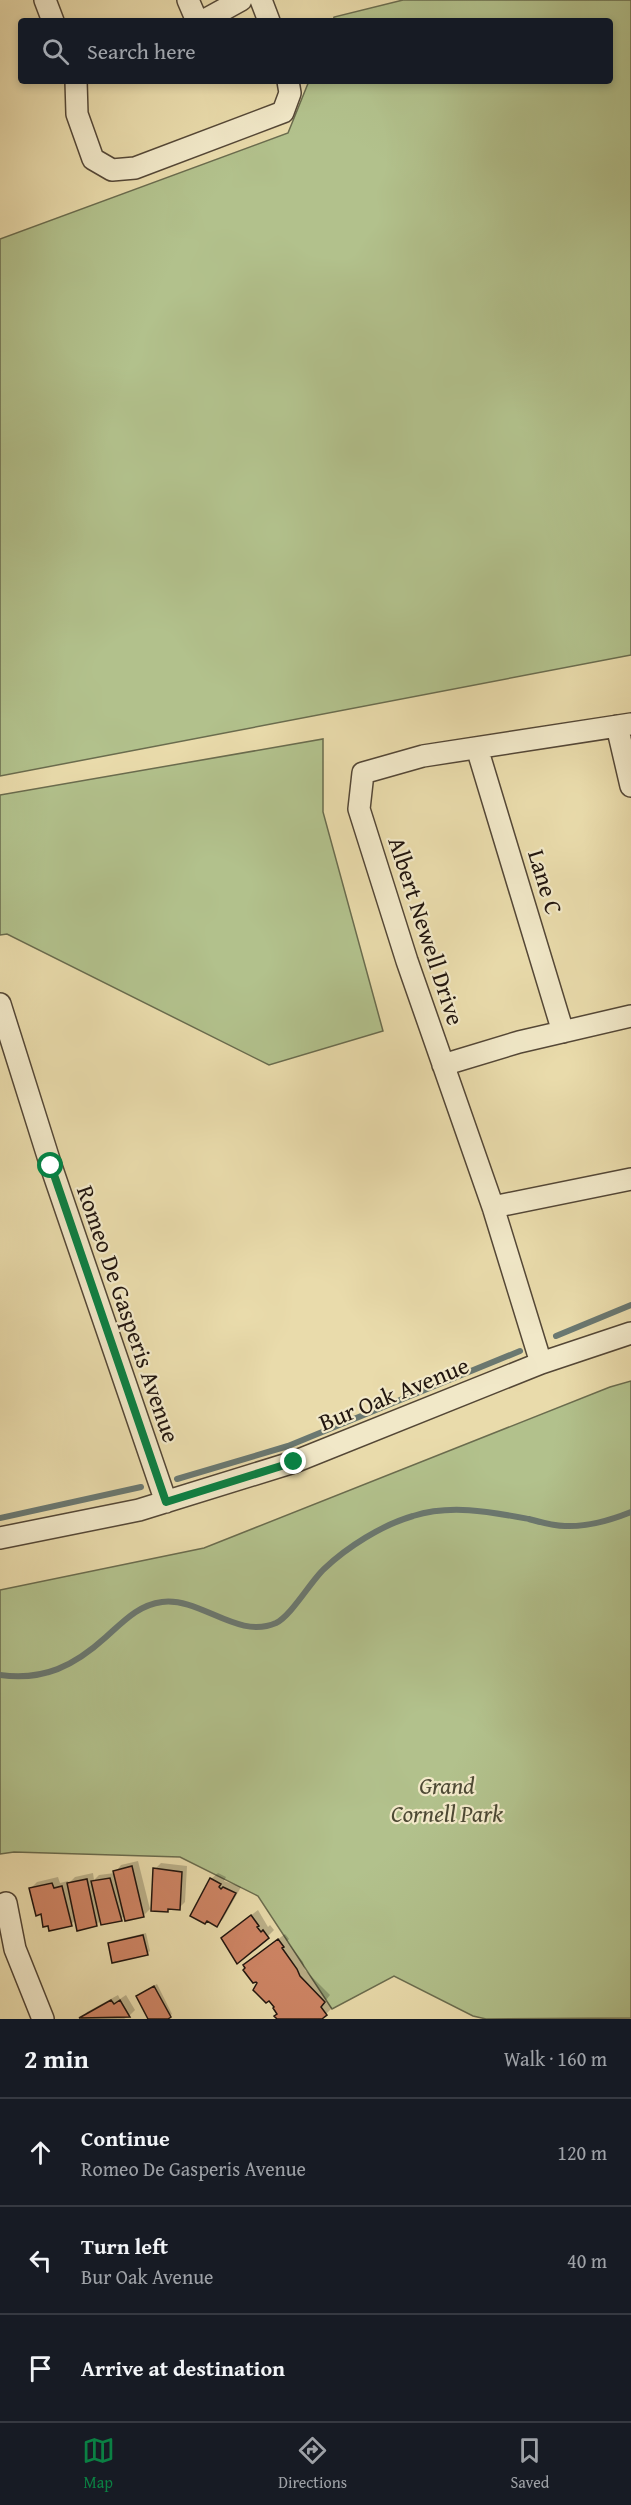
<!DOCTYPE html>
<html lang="en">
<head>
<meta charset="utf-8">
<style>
	body { margin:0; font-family:"Gentium Book Plus",serif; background:#242831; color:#f1f3f6 }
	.stop { position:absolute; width:18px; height:18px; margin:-14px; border:4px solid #0b8043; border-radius:50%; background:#fff }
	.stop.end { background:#0b8043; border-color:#fff; box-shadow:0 2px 6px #0008 }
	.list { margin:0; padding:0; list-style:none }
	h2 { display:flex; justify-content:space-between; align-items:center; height:78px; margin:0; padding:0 24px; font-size:26px }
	h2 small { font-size:20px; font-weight:400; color:#9ea1a6 }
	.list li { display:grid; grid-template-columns:39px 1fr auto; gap:18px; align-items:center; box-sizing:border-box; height:108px; padding:0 24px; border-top:2px solid #363941 }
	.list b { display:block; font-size:22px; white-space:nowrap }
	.list p { margin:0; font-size:20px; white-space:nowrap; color:#9ea1a6 }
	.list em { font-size:20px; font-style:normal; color:#9ea1a6 }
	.icon { flex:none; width:33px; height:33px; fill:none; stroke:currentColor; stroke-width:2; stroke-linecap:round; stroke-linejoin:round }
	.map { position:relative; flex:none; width:631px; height:2019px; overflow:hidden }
	.search { position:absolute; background:#171b24; box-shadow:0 3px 9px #0003; left:18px; right:18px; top:18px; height:66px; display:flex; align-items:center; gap:15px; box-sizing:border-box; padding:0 21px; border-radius:6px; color:#9ea1a6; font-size:22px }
	.sheet { height:402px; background:#171b24 }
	nav { display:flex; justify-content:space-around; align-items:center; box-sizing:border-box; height:84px; border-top:2px solid #363941; background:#171b24; font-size:16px; color:#9ea1a6 }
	nav a { display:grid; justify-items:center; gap:3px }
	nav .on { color:#0b8043 }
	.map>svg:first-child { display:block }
	.green { fill:#b2c18c; stroke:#6a6c4e; stroke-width:1.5 }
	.shadow { fill:#0003 }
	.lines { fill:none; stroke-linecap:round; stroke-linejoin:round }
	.stream { stroke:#6a7871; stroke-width:6 }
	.building { fill:#ce8565; stroke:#22160f; stroke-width:1.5 }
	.minor-casing { stroke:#544736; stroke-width:24 }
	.minor { stroke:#f1e8c8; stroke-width:21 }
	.route { stroke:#0b8043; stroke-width:8 }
	.labels { text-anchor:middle; stroke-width:4.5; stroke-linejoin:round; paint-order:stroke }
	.street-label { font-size:24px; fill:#22160f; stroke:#f1e8c8 }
	.park-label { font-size:24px; font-style:italic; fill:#4d4934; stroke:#f1e8c8 }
</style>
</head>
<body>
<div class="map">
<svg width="631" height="2019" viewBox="0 0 631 2019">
	<rect width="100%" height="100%" fill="#e9dbab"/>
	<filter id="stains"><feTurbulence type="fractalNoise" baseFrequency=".00333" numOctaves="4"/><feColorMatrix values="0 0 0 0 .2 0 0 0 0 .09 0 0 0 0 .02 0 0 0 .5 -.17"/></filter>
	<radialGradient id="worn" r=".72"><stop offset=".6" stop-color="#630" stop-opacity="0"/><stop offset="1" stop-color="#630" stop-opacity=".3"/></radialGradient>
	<path class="green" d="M 403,0 L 631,0 L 631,655 L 0,776 L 0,239 L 288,133 L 309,81 L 610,81 L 610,21 L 333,21 L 334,17 Z
		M 323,739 L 323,812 L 383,1031 L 269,1065 L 7,934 L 0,935 L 0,795 Z
		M 631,1381 L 631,2018 L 486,2019 L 473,2016 L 394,1976 L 332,2009 L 258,1896 L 180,1857 L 14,1852 L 0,1854 L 0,1590 L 204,1548 L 610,1387 Z"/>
	<path class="shadow" d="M 138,1861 L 150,1909 L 143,1916 L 125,1915 L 121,1919 L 101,1920 L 96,1925 L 76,1919 L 71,1925 L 49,1925 L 31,1888 L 37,1882 L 58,1877 L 60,1883 L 68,1881 L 69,1883 L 75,1877 L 93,1873 L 94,1880 L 99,1875 L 115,1873 L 121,1865 Z
		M 161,1863 L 187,1866 L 185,1902 L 179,1908 L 170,1908 L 167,1911 L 155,1869 Z
		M 218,1873 L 226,1877 L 224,1881 L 241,1887 L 223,1919 L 217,1925 L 207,1920 L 211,1879 Z
		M 258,1910 L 268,1927 L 270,1925 L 274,1930 L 268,1936 L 229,1932 Z
		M 146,1933 L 150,1951 L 147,1954 L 110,1943 L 112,1941 Z
		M 285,1934 L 289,1939 L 287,1941 L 303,1962 L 305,1970 L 330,1995 L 326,2000 L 332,2008 L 321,2019 L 279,2019 L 276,2007 L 259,1983 L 251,1959 Z
		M 157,1984 L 172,2014 L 165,2019 L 150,2019 L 141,1993 Z
		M 118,1995 L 120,1999 L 126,1995 L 135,2010 L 129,2016 L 124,2019 L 81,2019 L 87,2012 Z"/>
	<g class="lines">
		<path class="stream" d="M 556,1336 L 631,1305
			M 177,1479 L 288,1446 L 520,1351
			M 0,1518 L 141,1487
			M 0,1675 C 44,1681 74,1666 106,1637 C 123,1622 138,1605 162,1602 C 201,1597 237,1640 276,1623 C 291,1616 311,1581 324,1569 C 347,1547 382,1525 413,1516 C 451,1504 491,1512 529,1519 C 540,1522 553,1526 565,1526 C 586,1527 611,1520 631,1512"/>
	</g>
	<path class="building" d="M 132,1866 L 144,1917 L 125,1921 L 113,1871 Z
		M 153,1868 L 182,1872 L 180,1910 L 168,1909 L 168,1912 L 151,1911 Z
		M 110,1878 L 122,1921 L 101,1925 L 91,1881 Z
		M 210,1878 L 221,1884 L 219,1887 L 221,1889 L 223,1887 L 236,1893 L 217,1927 L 207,1921 L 205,1924 L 190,1916 Z
		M 87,1879 L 97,1926 L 77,1931 L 67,1883 Z
		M 52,1883 L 54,1888 L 62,1886 L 72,1926 L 49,1931 L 48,1926 L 43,1927 L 41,1914 L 36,1916 L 29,1888 Z
		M 251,1915 L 259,1926 L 257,1927 L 261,1932 L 263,1930 L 269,1938 L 237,1964 L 221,1938 Z
		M 143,1935 L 148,1955 L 112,1963 L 108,1943 Z
		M 278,1939 L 284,1947 L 282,1948 L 297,1969 L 300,1976 L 325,2002 L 321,2007 L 327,2015 L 322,2019 L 277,2019 L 274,2016 L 277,2014 L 273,2008 L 274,2007 L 269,2001 L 266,2003 L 253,1990 L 257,1983 L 256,1982 L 253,1983 L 243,1970 L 245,1968 L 243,1965 Z
		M 154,1986 L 171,2017 L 168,2019 L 148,2019 L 136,1996 Z
		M 111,2000 L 114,2004 L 120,2000 L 130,2017 L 79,2018 Z"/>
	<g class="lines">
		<defs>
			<path id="minor" d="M 45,0 L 53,21
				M 188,0 L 197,21
				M 261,0 L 269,21
				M 203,21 L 241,0
				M 76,81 L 77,114 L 93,159 L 112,170 L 135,168 L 283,112 L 290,93 L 288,81
				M 617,726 L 631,786
				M 477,748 L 563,1032
				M 0,1004 L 51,1166 L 166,1502
				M 443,1065 L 519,1042 L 631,1016
				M 493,1207 L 631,1179
				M 541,1363 L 493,1207 L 407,961 L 359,809 L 363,773 L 423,756 L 631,724
				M 0,1538 L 139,1510 L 294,1462 L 541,1363 L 631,1333
				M 6,1903 L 15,1949 L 43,2019"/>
		</defs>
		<use href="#minor" class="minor-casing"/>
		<use href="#minor" class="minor"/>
	</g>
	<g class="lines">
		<path class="route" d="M 51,1166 L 166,1502 L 294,1462"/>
	</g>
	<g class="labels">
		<g class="street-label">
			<text transform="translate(545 882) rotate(73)" y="8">Lane C</text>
			<text transform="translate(426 931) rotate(72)" y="8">Albert Newell Drive</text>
			<text transform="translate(128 1314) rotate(71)" y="8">Romeo De Gasperis Avenue</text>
			<text transform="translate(394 1394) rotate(-22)" y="8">Bur Oak Avenue</text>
		</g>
		<g class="park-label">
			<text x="447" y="1794">Grand<tspan x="447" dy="28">Cornell Park</tspan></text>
		</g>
	</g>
	<rect width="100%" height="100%" filter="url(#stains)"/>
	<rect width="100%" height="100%" fill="url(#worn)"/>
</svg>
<div class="stop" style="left:51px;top:1166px"></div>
<div class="stop end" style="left:294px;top:1462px"></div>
<div class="search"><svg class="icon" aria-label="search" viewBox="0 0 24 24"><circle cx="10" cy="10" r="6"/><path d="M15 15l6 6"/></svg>Search here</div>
</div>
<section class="sheet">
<h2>2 min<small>Walk · 160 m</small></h2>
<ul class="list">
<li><svg class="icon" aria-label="ahead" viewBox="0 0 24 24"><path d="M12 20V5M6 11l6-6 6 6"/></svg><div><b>Continue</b><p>Romeo De Gasperis Avenue</p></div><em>120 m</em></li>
<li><svg class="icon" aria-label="left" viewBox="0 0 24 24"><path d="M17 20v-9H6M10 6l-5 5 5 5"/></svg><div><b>Turn left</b><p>Bur Oak Avenue</p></div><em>40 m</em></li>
<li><svg class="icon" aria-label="arrive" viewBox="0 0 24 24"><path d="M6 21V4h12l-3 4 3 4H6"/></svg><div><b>Arrive at destination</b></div></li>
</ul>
</section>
<nav>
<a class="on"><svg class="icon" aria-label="map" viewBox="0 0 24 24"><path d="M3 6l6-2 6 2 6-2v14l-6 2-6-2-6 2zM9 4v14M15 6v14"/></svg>Map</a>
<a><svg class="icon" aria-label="directions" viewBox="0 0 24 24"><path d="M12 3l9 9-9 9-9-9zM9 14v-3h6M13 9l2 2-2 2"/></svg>Directions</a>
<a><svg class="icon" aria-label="saved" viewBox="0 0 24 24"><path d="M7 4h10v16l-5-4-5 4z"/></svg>Saved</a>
</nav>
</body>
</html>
